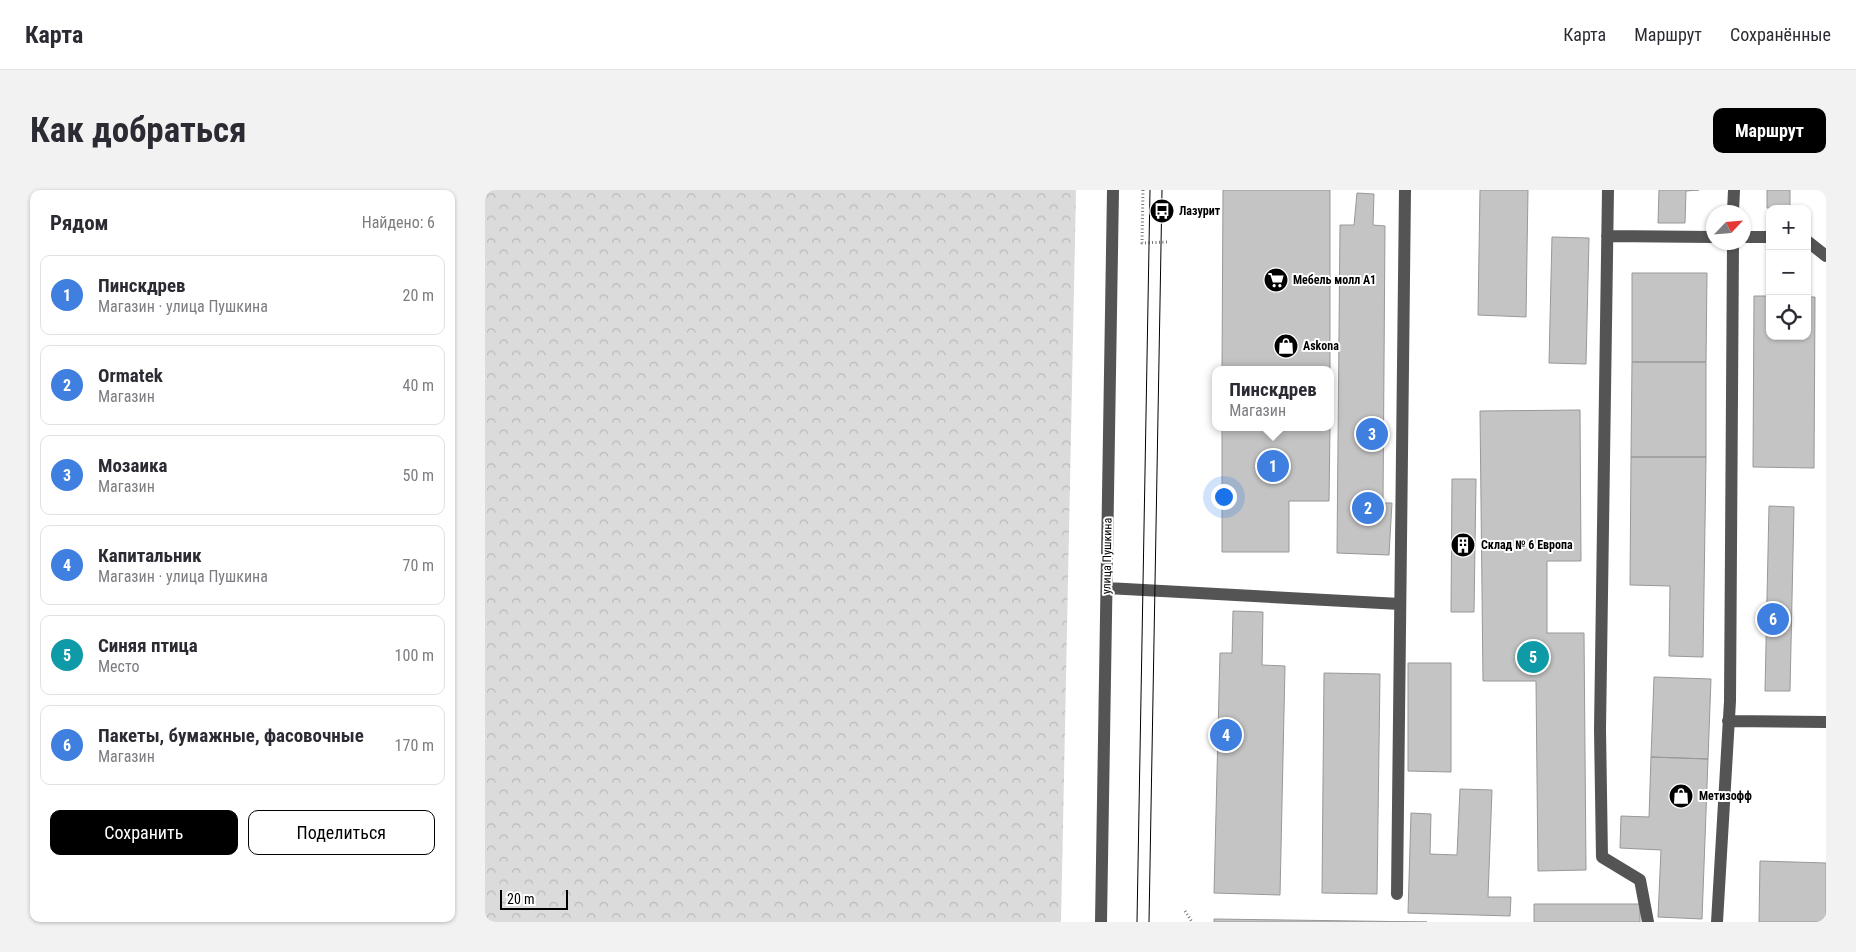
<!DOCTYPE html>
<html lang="ru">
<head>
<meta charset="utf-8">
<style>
	body { margin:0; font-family:"Roboto Condensed",sans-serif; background:#f2f2f3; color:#2b2b33 }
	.controls { position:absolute; right:15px; top:15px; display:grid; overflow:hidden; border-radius:10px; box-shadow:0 1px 4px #0004 }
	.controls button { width:45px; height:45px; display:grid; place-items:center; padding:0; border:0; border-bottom:1px solid #e1e1e2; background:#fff; color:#2b2b33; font:25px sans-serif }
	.compass { position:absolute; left:1221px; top:15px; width:45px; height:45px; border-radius:50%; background:#fff; box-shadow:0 1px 4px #0004; rotate:64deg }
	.scale { position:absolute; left:15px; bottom:12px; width:68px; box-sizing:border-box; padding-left:5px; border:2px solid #000; border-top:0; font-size:14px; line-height:18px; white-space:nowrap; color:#000; -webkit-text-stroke:4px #fff; paint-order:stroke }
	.you { position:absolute; left:738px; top:306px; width:18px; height:18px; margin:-12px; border:4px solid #fff; border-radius:50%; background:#1a73e8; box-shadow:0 0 0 8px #1a73e833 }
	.badge { display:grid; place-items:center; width:32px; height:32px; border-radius:50%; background:#000; color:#fff; font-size:16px; font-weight:700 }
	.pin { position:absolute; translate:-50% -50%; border:2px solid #fff; box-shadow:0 1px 5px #0006 }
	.popup { position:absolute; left:727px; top:176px; width:122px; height:65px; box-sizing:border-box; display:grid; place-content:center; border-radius:10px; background:#fff; filter:drop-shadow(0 1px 4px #0005); font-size:16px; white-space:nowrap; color:#7c7c81 }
	.popup b { font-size:19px; color:#2b2b33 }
	.popup::after { content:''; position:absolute; left:50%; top:100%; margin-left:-10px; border:10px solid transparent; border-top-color:#fff }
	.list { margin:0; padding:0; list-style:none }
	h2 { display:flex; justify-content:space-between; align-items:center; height:65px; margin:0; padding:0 20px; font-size:21px }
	h2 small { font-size:16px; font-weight:400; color:#7c7c81 }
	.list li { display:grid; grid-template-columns:32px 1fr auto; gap:15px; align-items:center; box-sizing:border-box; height:80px; margin:0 10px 10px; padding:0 10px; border:1px solid #e1e1e2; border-radius:10px }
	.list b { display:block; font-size:19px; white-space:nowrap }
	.list p { margin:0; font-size:16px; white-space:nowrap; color:#7c7c81 }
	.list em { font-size:16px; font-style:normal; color:#7c7c81 }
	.actions { display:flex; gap:10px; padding:15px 20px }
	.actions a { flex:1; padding:11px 0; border:1px solid #000; border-radius:10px; text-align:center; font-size:18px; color:#000 }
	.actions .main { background:#000; color:#fff }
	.icon { flex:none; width:28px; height:28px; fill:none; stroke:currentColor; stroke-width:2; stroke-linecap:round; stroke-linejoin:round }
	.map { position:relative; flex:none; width:1341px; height:732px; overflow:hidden; border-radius:10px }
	header { display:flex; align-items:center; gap:30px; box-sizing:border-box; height:70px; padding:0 25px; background:#fff; border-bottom:1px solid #e1e1e2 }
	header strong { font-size:24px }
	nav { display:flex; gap:28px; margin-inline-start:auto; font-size:18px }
	.intro { display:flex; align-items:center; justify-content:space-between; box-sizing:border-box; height:120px; padding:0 30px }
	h1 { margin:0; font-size:35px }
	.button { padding:12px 22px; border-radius:10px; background:#000; color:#fff; font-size:18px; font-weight:700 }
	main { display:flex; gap:30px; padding:0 30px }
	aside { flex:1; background:#fff; border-radius:10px; box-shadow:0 1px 4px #0004 }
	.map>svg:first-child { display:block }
	.forest { fill:url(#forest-crowns) }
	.building { fill:#c4c4c4; stroke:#989898 }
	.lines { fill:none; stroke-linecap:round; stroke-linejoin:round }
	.path { stroke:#767676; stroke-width:3; stroke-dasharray:1 2.5; stroke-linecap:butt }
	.minor { stroke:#545454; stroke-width:12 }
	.tram { stroke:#000; stroke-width:1 }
	.labels { text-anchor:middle; stroke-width:4; stroke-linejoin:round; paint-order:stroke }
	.poi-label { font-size:12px; font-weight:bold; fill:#000; stroke:#fff; text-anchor:start }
	.street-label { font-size:12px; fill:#000; stroke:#fff }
</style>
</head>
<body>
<header>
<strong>Карта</strong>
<nav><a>Карта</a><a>Маршрут</a><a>Сохранённые</a></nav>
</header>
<div class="intro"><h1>Как добраться</h1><a class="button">Маршрут</a></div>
<main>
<aside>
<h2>Рядом<small>Найдено: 6</small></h2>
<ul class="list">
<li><span class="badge" style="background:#3f7fe0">1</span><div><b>Пинскдрев</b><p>Магазин · улица Пушкина</p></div><em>20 m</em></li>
<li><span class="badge" style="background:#3f7fe0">2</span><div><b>Ormatek</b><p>Магазин</p></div><em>40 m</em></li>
<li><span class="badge" style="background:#3f7fe0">3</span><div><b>Мозаика</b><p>Магазин</p></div><em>50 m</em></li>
<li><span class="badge" style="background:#3f7fe0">4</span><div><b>Капитальник</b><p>Магазин · улица Пушкина</p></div><em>70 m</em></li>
<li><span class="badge" style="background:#0f9aa8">5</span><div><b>Синяя птица</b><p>Место</p></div><em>100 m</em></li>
<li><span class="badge" style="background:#3f7fe0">6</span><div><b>Пакеты, бумажные, фасовочные</b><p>Магазин</p></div><em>170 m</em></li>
</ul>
<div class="actions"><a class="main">Сохранить</a><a>Поделиться</a></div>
</aside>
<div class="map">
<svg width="1341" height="732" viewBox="0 0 1341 732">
	<defs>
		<pattern id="forest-crowns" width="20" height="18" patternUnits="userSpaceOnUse" patternTransform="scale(1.25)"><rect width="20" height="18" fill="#dbdbdb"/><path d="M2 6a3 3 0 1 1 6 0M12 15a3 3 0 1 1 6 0" fill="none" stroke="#bababa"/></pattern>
	</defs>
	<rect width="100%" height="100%" fill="#fff"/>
	<path class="forest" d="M 0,0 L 591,0 L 576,732 L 0,732 Z"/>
	<path class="building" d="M 738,0 L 845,0 L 845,180 L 737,180 Z
		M 995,0 L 1043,0 L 1041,127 L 993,125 Z
		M 1174,0 L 1214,0 L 1201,1 L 1200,33 L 1173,33 Z
		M 1282,0 L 1305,0 L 1305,18 L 1282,18 Z
		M 872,3 L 889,4 L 888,35 L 900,36 L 898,313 L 907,313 L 904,365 L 852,363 L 855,35 L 869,35 Z
		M 1067,47 L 1104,48 L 1101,174 L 1064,173 Z
		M 1147,83 L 1222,83 L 1221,172 L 1147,172 Z
		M 1269,106 L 1285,106 L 1285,146 L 1322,146 L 1322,107 L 1330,107 L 1329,278 L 1268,277 Z
		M 1147,172 L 1221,172 L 1221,267 L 1146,267 Z
		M 1095,220 L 1096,371 L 1062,371 L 1062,443 L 1099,443 L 1101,680 L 1053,681 L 1051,491 L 998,491 L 995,221 Z
		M 737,237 L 845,237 L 844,311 L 804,311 L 804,362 L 737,362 Z
		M 1146,267 L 1221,267 L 1218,467 L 1184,466 L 1185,396 L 1145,395 Z
		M 967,289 L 991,289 L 989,422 L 966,422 Z
		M 1284,316 L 1309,317 L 1305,501 L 1280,501 Z
		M 748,421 L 778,422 L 777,475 L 800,476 L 795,705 L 729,703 L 735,463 L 747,463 Z
		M 923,473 L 966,473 L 966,582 L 923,581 Z
		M 839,483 L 895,484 L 892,704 L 837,703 Z
		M 1169,487 L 1226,489 L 1223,569 L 1166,567 Z
		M 1166,567 L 1223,569 L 1217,729 L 1173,727 L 1176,660 L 1135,658 L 1136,626 L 1164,627 Z
		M 975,599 L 1007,600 L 1003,707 L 1026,707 L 1025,726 L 923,723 L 926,623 L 946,624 L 945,664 L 972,665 Z
		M 1275,671 L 1341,673 L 1341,732 L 1274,732 Z
		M 1049,714 L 1155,714 L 1155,732 L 1049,732 Z
		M 729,729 L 942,732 L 729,732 Z"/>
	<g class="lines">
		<path class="path" d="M 658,0 L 657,53 L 682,52
			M 700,721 L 707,732"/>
		<path class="minor" d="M 1123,0 L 1115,539 L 1117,667 L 1155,690 L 1163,732
			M 1248,22 L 1249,0
			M 1122,46 L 1228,47
			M 1258,47 L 1285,47
			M 1322,51 L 1341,66
			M 622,398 L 915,414
			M 1243,531 L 1341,532
			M 912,704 L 920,0
			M 616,732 L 628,0
			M 1232,732 L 1245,511 L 1248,52"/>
		<path class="tram" d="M 652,732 L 665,0
			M 664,732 L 677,0"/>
	</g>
	<defs>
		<symbol id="bus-disc" viewBox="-11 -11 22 22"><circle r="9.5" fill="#000" stroke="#fff"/><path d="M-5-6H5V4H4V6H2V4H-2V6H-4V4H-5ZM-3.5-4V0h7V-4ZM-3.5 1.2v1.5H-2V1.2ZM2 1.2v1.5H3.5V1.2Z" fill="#fff"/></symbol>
		<symbol id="supermarket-disc" viewBox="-11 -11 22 22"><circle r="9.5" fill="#000" stroke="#fff"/><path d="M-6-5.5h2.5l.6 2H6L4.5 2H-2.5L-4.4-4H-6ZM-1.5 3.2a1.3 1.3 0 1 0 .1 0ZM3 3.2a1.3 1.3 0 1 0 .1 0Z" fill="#fff"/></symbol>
		<symbol id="shop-disc" viewBox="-11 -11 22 22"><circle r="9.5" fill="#000" stroke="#fff"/><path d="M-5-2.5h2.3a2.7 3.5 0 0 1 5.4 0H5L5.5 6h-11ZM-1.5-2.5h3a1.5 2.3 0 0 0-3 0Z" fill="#fff"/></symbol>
		<symbol id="building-disc" viewBox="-11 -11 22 22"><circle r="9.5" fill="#000" stroke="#fff"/><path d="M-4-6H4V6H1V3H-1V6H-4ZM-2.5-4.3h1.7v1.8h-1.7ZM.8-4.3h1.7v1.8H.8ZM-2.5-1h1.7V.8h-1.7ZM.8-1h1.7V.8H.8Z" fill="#fff"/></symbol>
	</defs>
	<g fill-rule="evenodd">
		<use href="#bus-disc" x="663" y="7" width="28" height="28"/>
		<use href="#supermarket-disc" x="777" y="76" width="28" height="28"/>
		<use href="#shop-disc" x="787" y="142" width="28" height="28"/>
		<use href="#building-disc" x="964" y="341" width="28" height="28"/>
		<use href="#shop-disc" x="1182" y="592" width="28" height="28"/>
	</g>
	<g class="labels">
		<g class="poi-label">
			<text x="694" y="25">Лазурит</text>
			<text x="808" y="94">Мебель молл А1</text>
			<text x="818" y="160">Askona</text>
			<text x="996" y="359">Склад № 6 Европа</text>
			<text x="1214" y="610">Метизофф</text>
		</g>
		<g class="street-label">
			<text transform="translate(622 366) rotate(-89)" y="4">улица Пушкина</text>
		</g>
	</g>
</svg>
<div class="controls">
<button>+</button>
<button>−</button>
<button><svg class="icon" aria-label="locate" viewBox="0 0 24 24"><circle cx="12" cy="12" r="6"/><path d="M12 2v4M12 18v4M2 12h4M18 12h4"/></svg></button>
</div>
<svg class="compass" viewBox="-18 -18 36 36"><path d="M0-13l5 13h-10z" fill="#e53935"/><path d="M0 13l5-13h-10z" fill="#7c7c81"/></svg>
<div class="scale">20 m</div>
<div class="you"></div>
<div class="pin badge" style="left:788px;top:276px;background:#3f7fe0">1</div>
<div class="popup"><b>Пинскдрев</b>Магазин</div>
<div class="pin badge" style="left:883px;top:318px;background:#3f7fe0">2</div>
<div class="pin badge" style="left:887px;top:244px;background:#3f7fe0">3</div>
<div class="pin badge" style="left:741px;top:545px;background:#3f7fe0">4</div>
<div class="pin badge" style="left:1048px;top:467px;background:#0f9aa8">5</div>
<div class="pin badge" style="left:1288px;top:429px;background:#3f7fe0">6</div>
</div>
</main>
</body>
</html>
